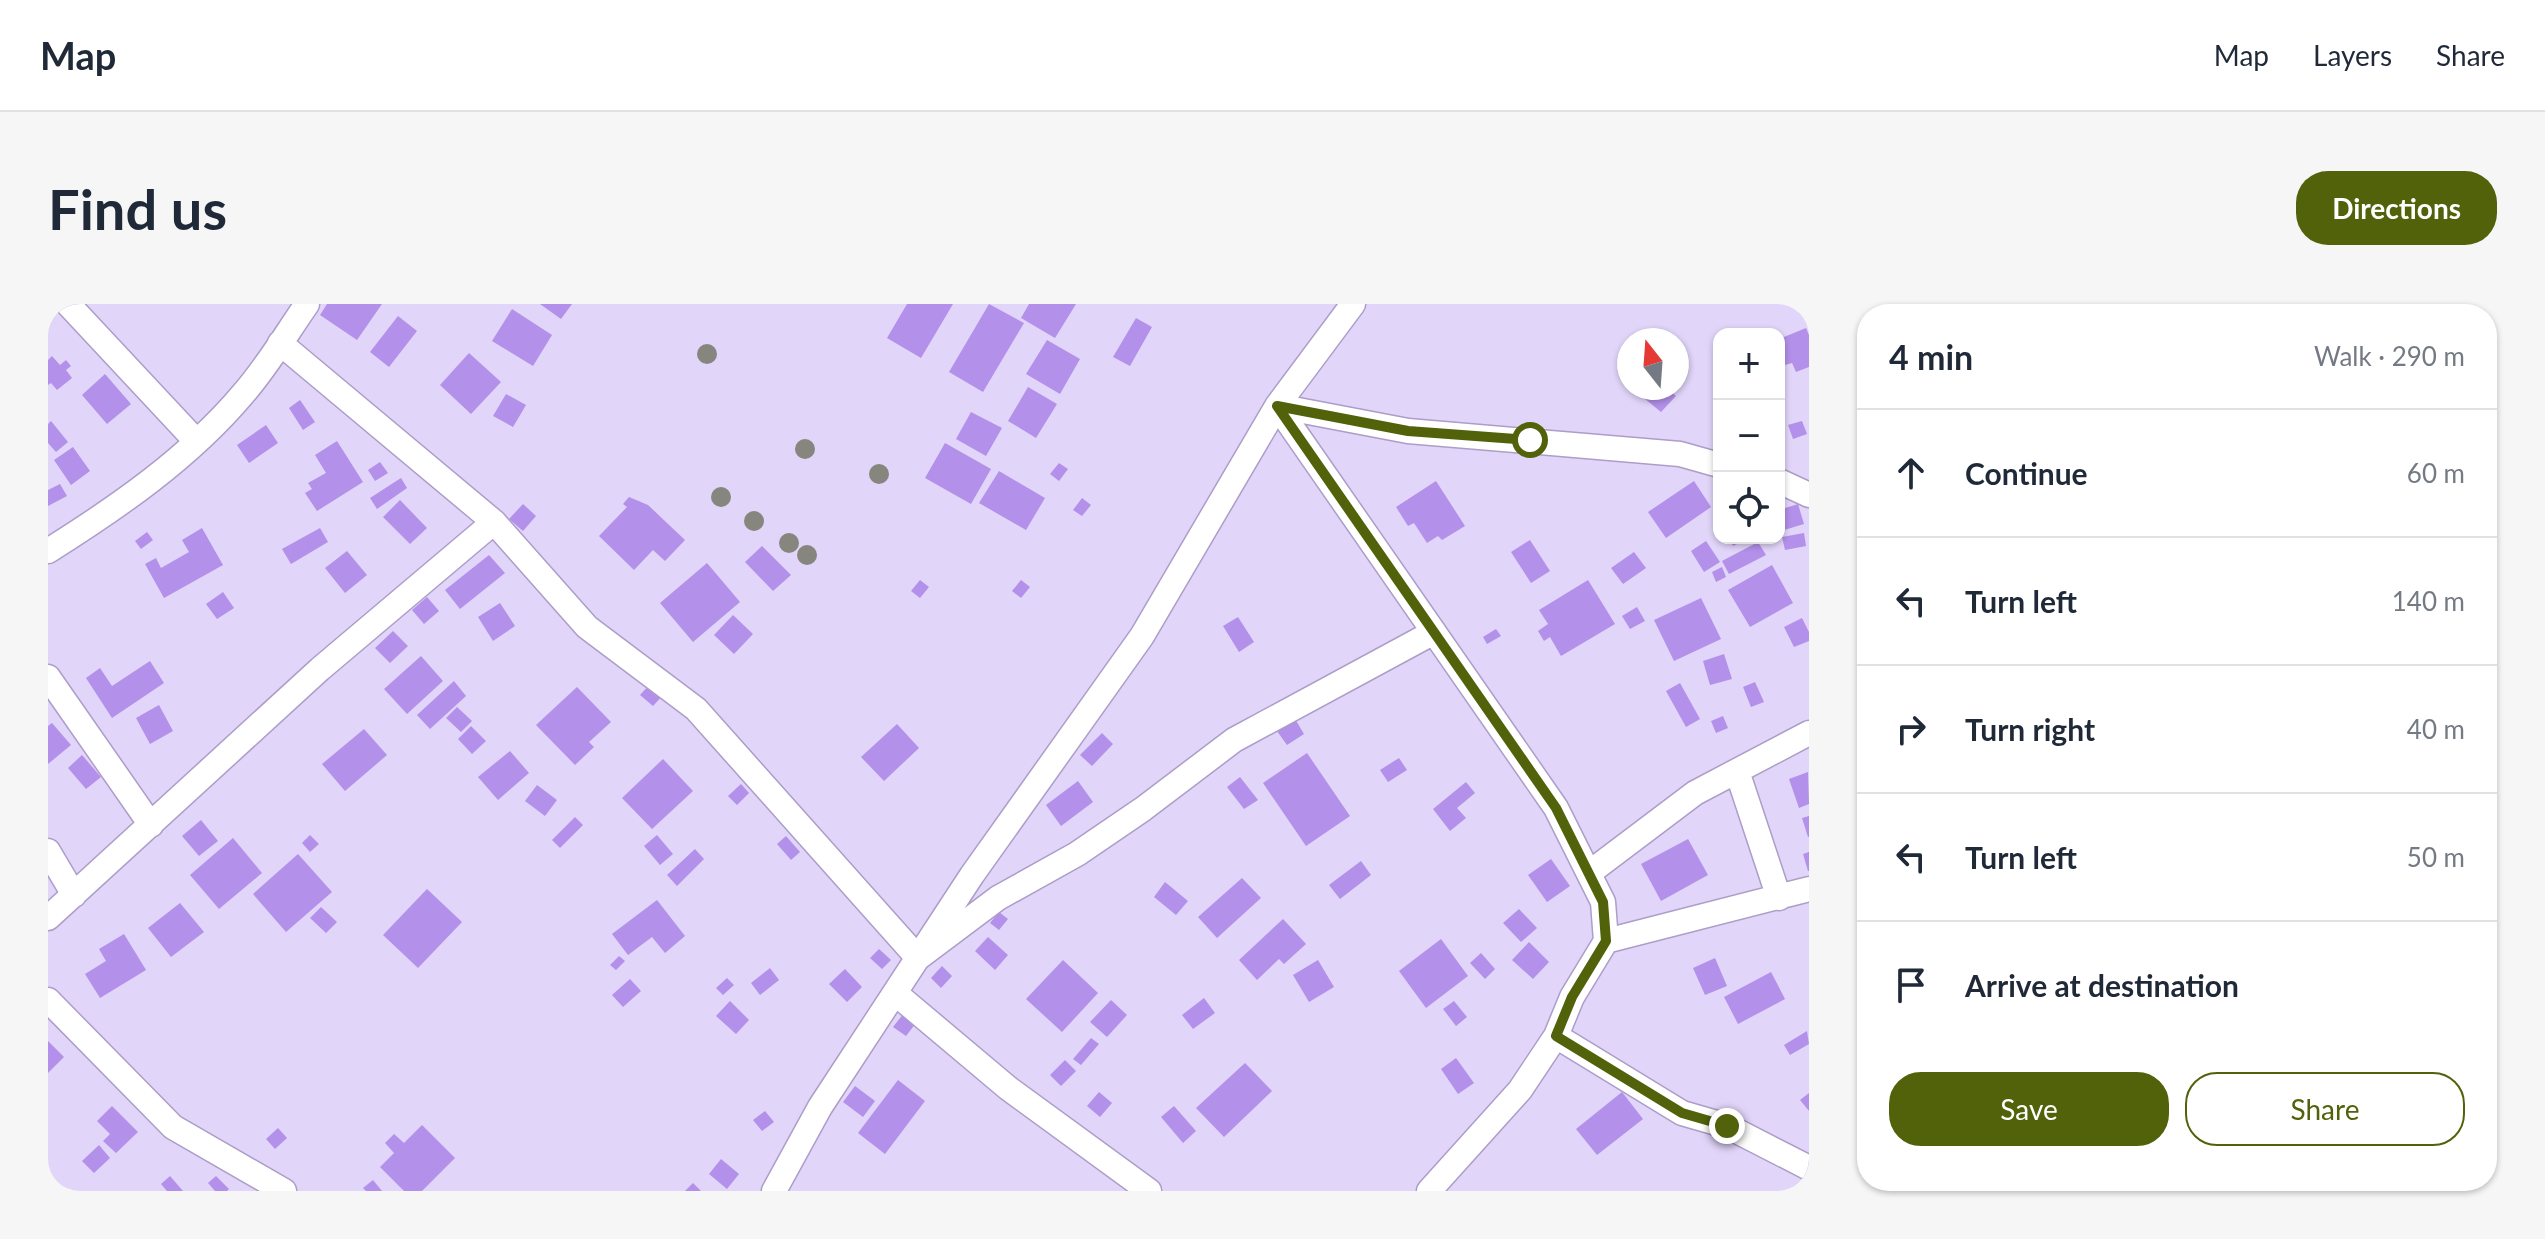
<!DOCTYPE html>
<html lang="en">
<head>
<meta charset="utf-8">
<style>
	body { margin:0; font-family:Lato,sans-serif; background:#f6f6f7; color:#1f2937 }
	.controls { position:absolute; right:24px; top:24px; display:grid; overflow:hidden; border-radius:16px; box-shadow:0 2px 6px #0004 }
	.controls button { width:72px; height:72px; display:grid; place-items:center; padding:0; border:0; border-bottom:2px solid #e0e1e3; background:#fff; color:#1f2937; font:40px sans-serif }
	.compass { position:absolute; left:1569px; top:24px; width:72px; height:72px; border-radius:50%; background:#fff; box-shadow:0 2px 6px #0004; rotate:343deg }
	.stop { position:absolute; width:24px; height:24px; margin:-18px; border:6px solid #51620a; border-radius:50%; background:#fff }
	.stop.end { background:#51620a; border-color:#fff; box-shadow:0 2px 8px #0008 }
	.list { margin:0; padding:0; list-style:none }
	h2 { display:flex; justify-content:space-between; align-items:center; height:104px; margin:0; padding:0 32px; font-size:34px }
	h2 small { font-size:26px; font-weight:400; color:#747a83 }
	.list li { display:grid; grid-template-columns:52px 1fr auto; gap:24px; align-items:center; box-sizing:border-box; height:128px; padding:0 32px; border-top:2px solid #e0e1e3 }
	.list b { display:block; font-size:30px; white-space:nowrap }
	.list em { font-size:26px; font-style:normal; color:#747a83 }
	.actions { display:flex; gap:16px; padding:24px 32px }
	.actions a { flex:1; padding:18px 0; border:2px solid #51620a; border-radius:32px; text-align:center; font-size:28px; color:#51620a }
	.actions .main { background:#51620a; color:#fff }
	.icon { flex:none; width:44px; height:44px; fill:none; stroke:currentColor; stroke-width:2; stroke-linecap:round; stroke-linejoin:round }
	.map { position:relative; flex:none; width:1761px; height:887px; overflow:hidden; border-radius:32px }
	header { display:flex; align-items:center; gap:48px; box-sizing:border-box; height:112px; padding:0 40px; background:#fff; border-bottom:2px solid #e0e1e3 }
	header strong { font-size:38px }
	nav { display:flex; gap:44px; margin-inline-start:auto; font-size:28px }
	.intro { display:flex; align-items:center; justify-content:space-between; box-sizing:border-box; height:192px; padding:0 48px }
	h1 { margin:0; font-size:56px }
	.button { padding:20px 36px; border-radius:32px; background:#51620a; color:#fff; font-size:28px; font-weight:700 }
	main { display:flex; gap:48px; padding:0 48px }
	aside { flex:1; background:#fff; border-radius:32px; box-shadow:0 2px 6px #0004 }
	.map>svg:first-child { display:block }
	.building { fill:#b390e9 }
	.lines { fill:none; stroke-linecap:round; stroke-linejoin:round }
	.minor-casing { stroke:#ad9dc8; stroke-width:27 }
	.minor { stroke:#fff; stroke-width:24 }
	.tree { fill:#86867f }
	.route { stroke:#51620a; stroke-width:10 }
</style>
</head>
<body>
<header>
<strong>Map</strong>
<nav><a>Map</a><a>Layers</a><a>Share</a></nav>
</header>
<div class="intro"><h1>Find us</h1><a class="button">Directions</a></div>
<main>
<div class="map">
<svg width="1761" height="887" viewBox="0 0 1761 887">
	<rect width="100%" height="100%" fill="#e1d5f9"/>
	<path class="building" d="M 279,0 L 334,0 L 309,36 L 272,11 Z
		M 492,0 L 524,0 L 513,15 Z
		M 859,0 L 905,0 L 873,54 L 839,34 Z
		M 941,0 L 976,19 L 935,88 L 901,68 Z
		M 981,0 L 1028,0 L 1007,34 L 973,14 Z
		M 464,5 L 504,31 L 485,62 L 444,37 Z
		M 350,12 L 369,27 L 341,63 L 322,48 Z
		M 1088,14 L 1104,23 L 1082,62 L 1065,53 Z
		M 1758,24 L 1761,31 L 1761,63 L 1748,68 L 1744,59 L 1737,61 L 1731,48 L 1731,35 Z
		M 999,36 L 1032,55 L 1012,90 L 978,70 Z
		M 421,49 L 453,78 L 423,110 L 392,81 Z
		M 4,52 L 12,61 L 18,56 L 23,62 L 18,66 L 24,74 L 9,86 L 3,79 L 0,81 L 0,56 Z
		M 57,70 L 83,100 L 59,120 L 34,91 Z
		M 980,83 L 1009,100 L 988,134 L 960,117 Z
		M 1596,84 L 1619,84 L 1628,92 L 1613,108 L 1591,90 Z
		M 458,90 L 478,101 L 465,123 L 445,112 Z
		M 252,96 L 267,118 L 255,126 L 241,104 Z
		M 923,108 L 954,124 L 938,152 L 908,135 Z
		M 3,117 L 20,138 L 8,148 L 0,139 L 0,120 Z
		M 1754,117 L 1759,130 L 1745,135 L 1740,121 Z
		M 218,121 L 230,139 L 201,159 L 189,141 Z
		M 289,137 L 315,178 L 269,207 L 257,189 L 264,185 L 260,179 L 278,169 L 267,151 Z
		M 897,139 L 943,165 L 923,200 L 877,174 Z
		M 25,143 L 42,167 L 23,181 L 6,156 Z
		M 332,158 L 340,169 L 327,177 L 320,166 Z
		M 1011,159 L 1020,165 L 1011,177 L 1002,170 Z
		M 951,167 L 997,194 L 978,226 L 931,199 Z
		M 353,174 L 359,184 L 329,205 L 322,194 Z
		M 1388,177 L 1417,222 L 1394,236 L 1390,232 L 1379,239 L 1366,219 L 1360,222 L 1348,203 Z
		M 1646,177 L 1663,203 L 1618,234 L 1600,208 Z
		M 12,180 L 19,192 L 0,202 L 0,186 Z
		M 581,193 L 600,201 L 637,236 L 617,257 L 605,246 L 586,266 L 551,232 L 579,203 L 575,200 Z
		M 1034,194 L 1043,201 L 1034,212 L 1025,206 Z
		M 352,196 L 379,224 L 362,240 L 335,213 Z
		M 475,200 L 488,212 L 475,227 L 461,215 Z
		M 1750,200 L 1756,220 L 1733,227 L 1731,206 Z
		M 154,224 L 175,261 L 116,294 L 97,260 L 108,254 L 113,264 L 141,248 L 134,236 Z
		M 272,224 L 280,238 L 243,260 L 234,245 Z
		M 99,228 L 105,236 L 93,245 L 87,237 Z
		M 1756,229 L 1758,242 L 1737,246 L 1734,233 Z
		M 1681,234 L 1701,234 L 1685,242 Z
		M 1482,236 L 1502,267 L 1483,279 L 1463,248 Z
		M 1658,237 L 1672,258 L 1656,268 L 1643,247 Z
		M 1710,238 L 1718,251 L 1681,270 L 1674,257 Z
		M 714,242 L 743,271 L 725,287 L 697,258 Z
		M 299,247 L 319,271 L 297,289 L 277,264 Z
		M 1586,248 L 1598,264 L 1575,280 L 1563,264 Z
		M 441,251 L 457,269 L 412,305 L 397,286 Z
		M 659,259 L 692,298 L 645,338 L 612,299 Z
		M 1724,261 L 1745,299 L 1702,323 L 1680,286 Z
		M 1674,263 L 1678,273 L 1668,278 L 1664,268 Z
		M 872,276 L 881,283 L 872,294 L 863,287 Z
		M 973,276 L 982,283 L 973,294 L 964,287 Z
		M 1540,276 L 1567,320 L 1513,352 L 1502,333 L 1496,337 L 1490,327 L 1500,320 L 1491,306 Z
		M 175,288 L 186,304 L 169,315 L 158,300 Z
		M 379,293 L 391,307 L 376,320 L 364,306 Z
		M 1653,294 L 1673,335 L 1626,357 L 1606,316 Z
		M 452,299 L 467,322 L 445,337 L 430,313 Z
		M 1589,303 L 1597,317 L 1582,325 L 1574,312 Z
		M 685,311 L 705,330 L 686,350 L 666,331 Z
		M 1190,313 L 1206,338 L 1191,348 L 1175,322 Z
		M 1754,314 L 1761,328 L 1761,337 L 1746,343 L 1736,323 Z
		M 1448,325 L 1453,332 L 1439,340 L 1435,333 Z
		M 345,327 L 360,342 L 342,359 L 327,344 Z
		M 1676,350 L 1684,375 L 1662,381 L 1655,357 Z
		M 373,352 L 395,377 L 359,410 L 336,385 Z
		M 102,357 L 116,379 L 64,414 L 38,374 L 52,364 L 64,382 Z
		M 406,377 L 418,392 L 382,425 L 369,411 Z
		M 1707,378 L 1716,398 L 1703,403 L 1695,383 Z
		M 603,379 L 616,390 L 605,402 L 592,391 Z
		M 1632,379 L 1652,415 L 1638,423 L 1618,387 Z
		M 529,383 L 563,418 L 541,438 L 546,443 L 527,461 L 488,421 Z
		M 111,401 L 125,427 L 102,440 L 88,414 Z
		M 409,403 L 424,417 L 413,428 L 398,414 Z
		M 1675,412 L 1680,424 L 1668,429 L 1663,417 Z
		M 1247,415 L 1256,430 L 1239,441 L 1229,427 Z
		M 4,419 L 23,441 L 0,460 L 0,422 Z
		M 849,420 L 871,444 L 836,477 L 813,453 Z
		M 423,422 L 438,437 L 424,450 L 410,435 Z
		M 316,425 L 339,451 L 297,487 L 274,460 Z
		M 1054,429 L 1065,440 L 1044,462 L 1032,451 Z
		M 462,447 L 481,469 L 450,496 L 430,473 Z
		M 1259,449 L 1302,512 L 1258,542 L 1215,479 Z
		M 34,451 L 53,473 L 38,485 L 20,464 Z
		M 1351,454 L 1359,466 L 1340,478 L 1332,466 Z
		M 615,455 L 645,487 L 604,525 L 574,494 Z
		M 1760,468 L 1761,500 L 1751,504 L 1741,475 Z
		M 1192,473 L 1210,496 L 1196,505 L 1179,483 Z
		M 1030,477 L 1045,498 L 1013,522 L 998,501 Z
		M 1418,478 L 1427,489 L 1409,504 L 1418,514 L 1402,527 L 1385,505 Z
		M 693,480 L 701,489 L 689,501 L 680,492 Z
		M 489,481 L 509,496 L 497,512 L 477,497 Z
		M 1761,512 L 1761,533 L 1760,533 L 1754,514 Z
		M 527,513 L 535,521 L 512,544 L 504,536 Z
		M 153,516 L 170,537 L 151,552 L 134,532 Z
		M 262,531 L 271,540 L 262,548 L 254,539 Z
		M 609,531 L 625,550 L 612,561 L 596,542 Z
		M 738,532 L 752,548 L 743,556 L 729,540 Z
		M 185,534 L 214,569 L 171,605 L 142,571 Z
		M 1640,535 L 1660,571 L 1613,597 L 1593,560 Z
		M 647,545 L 656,555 L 629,582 L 619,571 Z
		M 1761,548 L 1761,567 L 1760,567 L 1755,550 Z
		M 250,550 L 284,588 L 238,628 L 205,590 Z
		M 1503,555 L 1522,582 L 1499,598 L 1480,571 Z
		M 1313,557 L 1323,571 L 1292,595 L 1281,581 Z
		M 1194,574 L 1213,594 L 1169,634 L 1150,613 Z
		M 1117,578 L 1140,597 L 1128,611 L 1106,593 Z
		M 379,585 L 414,618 L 370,664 L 335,631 Z
		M 609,596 L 637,632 L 617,649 L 604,633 L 580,651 L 564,630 Z
		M 132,599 L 156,628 L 123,653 L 100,624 Z
		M 273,603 L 289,618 L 278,629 L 262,614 Z
		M 1471,605 L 1489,624 L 1473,638 L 1455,619 Z
		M 951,608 L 960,615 L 951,626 L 942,619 Z
		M 1235,615 L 1258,640 L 1236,660 L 1231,655 L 1209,676 L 1191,656 Z
		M 76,630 L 98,666 L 52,694 L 37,670 L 58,657 L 51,645 Z
		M 940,633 L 960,651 L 947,666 L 927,647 Z
		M 1393,635 L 1420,672 L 1378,704 L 1351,667 Z
		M 1481,638 L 1501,658 L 1485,675 L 1464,656 Z
		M 831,645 L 843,656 L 834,665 L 822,654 Z
		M 1433,649 L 1447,665 L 1437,675 L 1422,659 Z
		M 571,652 L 577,657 L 568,666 L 562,661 Z
		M 1667,654 L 1679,682 L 1657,691 L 1645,664 Z
		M 1015,656 L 1050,689 L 1014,728 L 978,695 Z
		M 1270,656 L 1286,683 L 1261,698 L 1245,671 Z
		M 894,662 L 904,672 L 893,684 L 883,674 Z
		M 722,664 L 731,676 L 712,691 L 703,679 Z
		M 797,665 L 814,683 L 799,698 L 781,680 Z
		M 1723,668 L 1737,695 L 1690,720 L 1676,693 Z
		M 679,674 L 686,681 L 675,691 L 668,684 Z
		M 582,675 L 593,687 L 575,703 L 564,691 Z
		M 1156,694 L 1167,709 L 1145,725 L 1134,711 Z
		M 1063,696 L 1079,711 L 1059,733 L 1042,718 Z
		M 682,697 L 701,716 L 688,730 L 668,712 Z
		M 1406,697 L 1419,713 L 1408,722 L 1395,705 Z
		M 856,709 L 868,719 L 858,732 L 845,723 Z
		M 1759,727 L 1761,740 L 1742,751 L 1736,741 Z
		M 1043,734 L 1051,740 L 1033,761 L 1025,755 Z
		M 0,737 L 16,753 L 0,769 Z
		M 1408,754 L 1426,779 L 1410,790 L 1393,765 Z
		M 1017,756 L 1028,767 L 1013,782 L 1002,771 Z
		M 1197,759 L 1224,787 L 1176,833 L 1148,804 Z
		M 850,776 L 877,797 L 837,850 L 810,829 Z
		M 807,782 L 827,797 L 815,813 L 795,798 Z
		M 1051,788 L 1064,799 L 1052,813 L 1039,802 Z
		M 1574,788 L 1595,815 L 1549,851 L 1528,825 Z
		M 1761,789 L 1761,807 L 1752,796 Z
		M 64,802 L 90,828 L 68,849 L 55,837 L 62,830 L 49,817 Z
		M 1126,802 L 1148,827 L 1135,839 L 1113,813 Z
		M 717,807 L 726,818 L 714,827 L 705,816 Z
		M 374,821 L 407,854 L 374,887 L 356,887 L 332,863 L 346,849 L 337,839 L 346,830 L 356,839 Z
		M 230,824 L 239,834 L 227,845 L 218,835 Z
		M 51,841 L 62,854 L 46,869 L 34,857 Z
		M 673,855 L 691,870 L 679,885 L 661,870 Z
		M 122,872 L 135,887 L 119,887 L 113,880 Z
		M 168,872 L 181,885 L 179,887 L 167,887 L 160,879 Z
		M 325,876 L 334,887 L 318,887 L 315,884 Z
		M 645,879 L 653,887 L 637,887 Z"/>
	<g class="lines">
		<defs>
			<path id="minor" d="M 20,0 L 148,137
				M 232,39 L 446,218 L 539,323 L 648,405 L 870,654 L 950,594 L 1029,550 L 1095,505 L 1186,436 L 1386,328
				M 1229,102 L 1508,504 L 1555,598 L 1558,637 L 1524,693 L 1508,732 L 1472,786 L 1381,887
				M 1229,102 L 1360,127 L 1632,150 L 1671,161
				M 1731,177 L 1761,191
				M 0,247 C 70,203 141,154 195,90 C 219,63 238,30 259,0
				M 0,373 L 103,521
				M 1689,467 L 1731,594
				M 0,547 L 26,591
				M 1541,569 L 1647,489 L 1761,429
				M 0,614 L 272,365 L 446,218
				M 1558,637 L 1761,585
				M 847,689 L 960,784 L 1101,887
				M 0,696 L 125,823 L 236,887
				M 1508,732 L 1634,809 L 1679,822 L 1761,864
				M 726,887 L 772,803 L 924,571 L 1094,332 L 1229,102 L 1305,0"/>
		</defs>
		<use href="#minor" class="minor-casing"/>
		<use href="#minor" class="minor"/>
	</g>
	<g class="tree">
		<circle cx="659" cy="50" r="10"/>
		<circle cx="757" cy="145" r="10"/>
		<circle cx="831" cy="170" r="10"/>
		<circle cx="673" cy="193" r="10"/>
		<circle cx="706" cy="217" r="10"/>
		<circle cx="741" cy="239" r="10"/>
		<circle cx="759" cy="251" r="10"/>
	</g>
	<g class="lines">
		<path class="route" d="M 1482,136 L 1360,127 L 1229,102 L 1508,504 L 1555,598 L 1558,637 L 1524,693 L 1508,732 L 1634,809 L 1679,822"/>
	</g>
</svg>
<div class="controls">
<button>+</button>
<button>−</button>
<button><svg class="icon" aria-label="locate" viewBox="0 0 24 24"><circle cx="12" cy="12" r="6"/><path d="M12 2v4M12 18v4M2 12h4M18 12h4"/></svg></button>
</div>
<svg class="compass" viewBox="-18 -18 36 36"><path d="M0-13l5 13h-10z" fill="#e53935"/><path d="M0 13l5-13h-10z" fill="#747a83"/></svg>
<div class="stop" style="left:1482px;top:136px"></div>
<div class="stop end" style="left:1679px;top:822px"></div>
</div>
<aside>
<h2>4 min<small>Walk · 290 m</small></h2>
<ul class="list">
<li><svg class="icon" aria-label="ahead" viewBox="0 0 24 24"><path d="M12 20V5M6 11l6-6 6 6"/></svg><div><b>Continue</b></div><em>60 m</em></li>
<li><svg class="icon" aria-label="left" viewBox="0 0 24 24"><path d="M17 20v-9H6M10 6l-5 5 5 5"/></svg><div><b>Turn left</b></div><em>140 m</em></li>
<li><svg class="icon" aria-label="right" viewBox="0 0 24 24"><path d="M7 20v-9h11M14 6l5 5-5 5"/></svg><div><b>Turn right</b></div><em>40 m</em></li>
<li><svg class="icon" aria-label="left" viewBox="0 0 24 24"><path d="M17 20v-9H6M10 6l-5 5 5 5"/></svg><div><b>Turn left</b></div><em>50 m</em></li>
<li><svg class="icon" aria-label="arrive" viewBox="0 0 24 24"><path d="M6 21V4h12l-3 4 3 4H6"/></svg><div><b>Arrive at destination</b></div></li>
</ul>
<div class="actions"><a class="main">Save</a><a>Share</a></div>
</aside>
</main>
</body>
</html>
